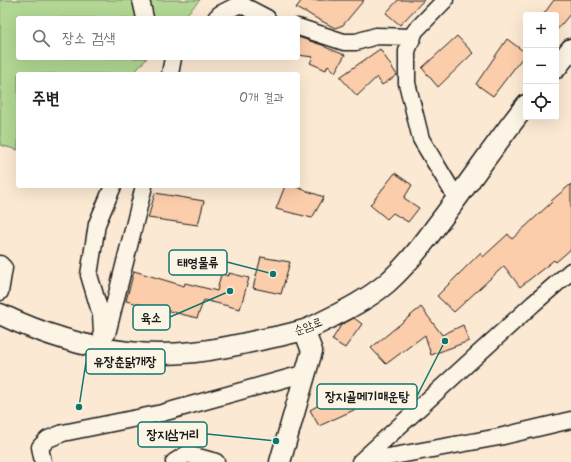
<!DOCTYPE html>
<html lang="ko">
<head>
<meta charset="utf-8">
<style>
	body { margin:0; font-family:"Shantell Sans","Poor Story",sans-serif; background:#f2f2f2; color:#222 }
	.controls { position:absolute; right:12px; top:12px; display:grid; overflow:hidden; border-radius:4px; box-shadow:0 4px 16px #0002 }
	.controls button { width:36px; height:36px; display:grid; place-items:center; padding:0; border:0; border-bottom:1px solid #e0e0e0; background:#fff; color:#222; font:20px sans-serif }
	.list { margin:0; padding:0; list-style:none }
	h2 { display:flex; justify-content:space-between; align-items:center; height:52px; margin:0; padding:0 16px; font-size:17px }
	h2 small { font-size:13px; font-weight:400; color:#767676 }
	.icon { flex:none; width:22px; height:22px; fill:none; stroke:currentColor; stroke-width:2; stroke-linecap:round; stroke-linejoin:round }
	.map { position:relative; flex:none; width:571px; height:462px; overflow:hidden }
	.search { position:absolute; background:#fff; box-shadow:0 4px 16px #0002; left:16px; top:16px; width:284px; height:44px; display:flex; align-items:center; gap:10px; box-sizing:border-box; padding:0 14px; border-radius:4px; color:#767676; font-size:15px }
	.panel { position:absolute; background:#fff; box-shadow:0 4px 16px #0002; left:16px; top:72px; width:284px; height:116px; border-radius:4px }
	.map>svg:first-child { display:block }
	.green { fill:#b1d793; stroke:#667a58 }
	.building { fill:#fbcdaa; stroke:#1c1c1c }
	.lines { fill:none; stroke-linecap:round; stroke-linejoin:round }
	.minor-casing { stroke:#1c1c1c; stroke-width:19 }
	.tertiary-casing { stroke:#1c1c1c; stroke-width:23 }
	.minor { stroke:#fcf5e5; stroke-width:16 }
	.tertiary { stroke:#fcf5e5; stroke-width:20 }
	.labels { text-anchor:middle; stroke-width:3; stroke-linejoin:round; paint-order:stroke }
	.street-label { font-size:12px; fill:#1c1c1c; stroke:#fcf5e5 }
	.leader { fill:none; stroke:#0f766e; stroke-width:1.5 }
	.callout-dot { fill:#0f766e; stroke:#fcf5e5; stroke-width:1.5 }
	.callout { fill:#fcf5e5; stroke:#0f766e; stroke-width:1.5 }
	.callout-label { font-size:13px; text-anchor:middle; font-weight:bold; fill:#1c1c1c }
</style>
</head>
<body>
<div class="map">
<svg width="571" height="462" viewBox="0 0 571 462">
	<rect width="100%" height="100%" fill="#fce9d3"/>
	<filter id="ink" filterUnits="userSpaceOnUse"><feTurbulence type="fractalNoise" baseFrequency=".025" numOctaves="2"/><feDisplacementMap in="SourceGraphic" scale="8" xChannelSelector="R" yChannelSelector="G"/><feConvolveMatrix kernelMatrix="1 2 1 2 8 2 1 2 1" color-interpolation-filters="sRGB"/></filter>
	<g filter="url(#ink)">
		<path class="green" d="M 0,0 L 200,0 L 183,18 L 18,18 L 18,58 L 147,58 L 133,74 L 18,74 L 18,150 L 0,145 Z"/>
		<path class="building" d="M 302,0 L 364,0 L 343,25 L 335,28 L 312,16 L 306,12 L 303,12 L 296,8 Z
			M 398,0 L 424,0 L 400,25 L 386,13 Z
			M 554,0 L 571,0 L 571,13 L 556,31 L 556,15 L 543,15 Z
			M 457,36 L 473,53 L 438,87 L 422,68 Z
			M 298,37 L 325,46 L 325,47 L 345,55 L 335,72 L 328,65 L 326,70 L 310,63 L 313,57 L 298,55 Z
			M 507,39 L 526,53 L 493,96 L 476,84 Z
			M 380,49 L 397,75 L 382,85 L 377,77 L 357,96 L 340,77 Z
			M 395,173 L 412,185 L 404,198 L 419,208 L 408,222 L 393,213 L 387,219 L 370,205 Z
			M 571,184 L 571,249 L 556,262 L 554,260 L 520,287 L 504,266 L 454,312 L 437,296 L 480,253 L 483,257 L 508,234 L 512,239 L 552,202 L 551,201 Z
			M 285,186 L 293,186 L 324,197 L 312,218 L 276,209 Z
			M 155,193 L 204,201 L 198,225 L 148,218 Z
			M 261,257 L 290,262 L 281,294 L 253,288 Z
			M 134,271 L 184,286 L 185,283 L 217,291 L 221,274 L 229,276 L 229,273 L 249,278 L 240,309 L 204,300 L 197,318 L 165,310 L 126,301 Z
			M 421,307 L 442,335 L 463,325 L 469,341 L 431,355 L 425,335 L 386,364 L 371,348 Z
			M 354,318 L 362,324 L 345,348 L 332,340 L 341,325 Z
			M 348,389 L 356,409 L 319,426 L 310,410 Z"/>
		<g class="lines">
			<defs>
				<path id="minor" d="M 141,0 L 145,18
					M 445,0 L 415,31 L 407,51 L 407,83 L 421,139 L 457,199
					M 240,4 L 267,18
					M 216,18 L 220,14 L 240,4 L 241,0
					M 298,27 L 344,42 L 356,42 L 376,36 L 413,37
					M 170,74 L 173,58
					M 0,264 L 4,268 L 0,292
					M 107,334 L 144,186
					M 103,349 L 101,315 L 89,275 L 97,224 L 113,186
					M 43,462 L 40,447 L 48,439 L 63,433 L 162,413 L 306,373
					M 174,462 L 187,454 L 216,462
					M 360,462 L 533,304 L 571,271
					M 360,462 L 499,437 L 571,420"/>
				<path id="tertiary" d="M 556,68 L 571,49
					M 0,314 C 40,333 83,347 128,352 C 172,358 217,350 260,340 C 275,337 290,334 304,330 C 311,328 318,324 324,321 C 346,310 368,299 387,283 C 406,266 422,246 437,225 C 467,186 495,144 526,105
					M 280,462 L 312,351 L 304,330"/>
			</defs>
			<use href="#minor" class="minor-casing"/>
			<use href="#tertiary" class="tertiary-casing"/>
			<use href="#minor" class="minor"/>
			<use href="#tertiary" class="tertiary"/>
		</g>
	</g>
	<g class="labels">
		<g class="street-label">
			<text transform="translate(308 326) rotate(-20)" y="4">순암로</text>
		</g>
	</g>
	<path class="leader" d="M273 274L227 262M230 291L170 317M79 407L86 362M445 341L417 396M276 441L207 434"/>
	<g class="callout-dot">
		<circle cx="273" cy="274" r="4"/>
		<circle cx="230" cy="291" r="4"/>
		<circle cx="79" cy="407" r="4"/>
		<circle cx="445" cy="341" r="4"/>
		<circle cx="276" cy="441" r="4"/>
	</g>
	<g class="callout">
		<rect x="169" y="250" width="58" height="25" rx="4"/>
		<rect x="133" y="305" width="37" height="25" rx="4"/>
		<rect x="86" y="349" width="79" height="25" rx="4"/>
		<rect x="317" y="384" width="100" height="25" rx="4"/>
		<rect x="138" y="422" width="69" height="25" rx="4"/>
	</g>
	<g class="callout-label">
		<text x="198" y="267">태영물류</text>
		<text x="151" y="322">육소</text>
		<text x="125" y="366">유장춘닭개장</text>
		<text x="367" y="401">장지골메기매운탕</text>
		<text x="173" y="439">장지삼거리</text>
	</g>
</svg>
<div class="controls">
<button>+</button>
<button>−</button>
<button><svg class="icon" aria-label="locate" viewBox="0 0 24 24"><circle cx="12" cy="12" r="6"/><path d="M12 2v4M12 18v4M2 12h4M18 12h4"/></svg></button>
</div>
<div class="search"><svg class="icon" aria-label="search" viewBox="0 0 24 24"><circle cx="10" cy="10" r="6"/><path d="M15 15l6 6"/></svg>장소 검색</div>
<section class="panel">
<h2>주변<small>0개 결과</small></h2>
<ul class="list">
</ul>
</section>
</div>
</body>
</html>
